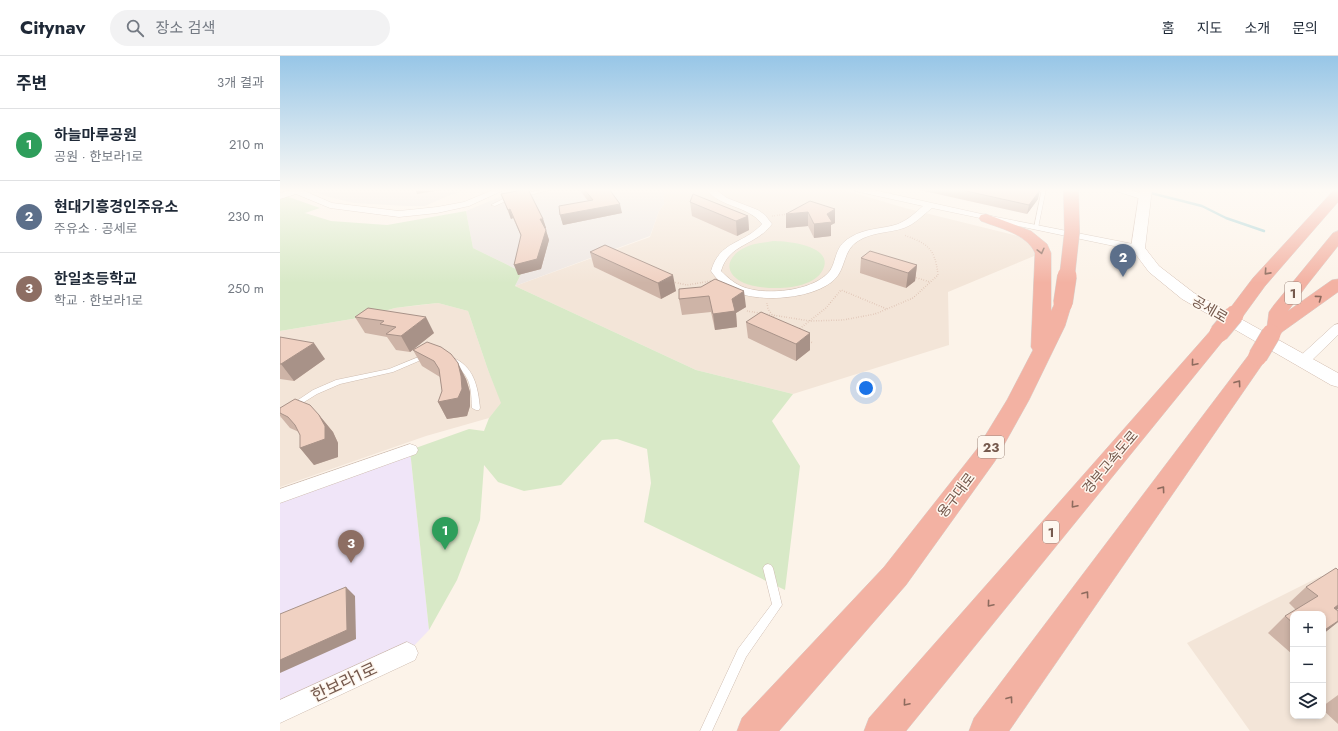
<!DOCTYPE html>
<html lang="ko">
<head>
<meta charset="utf-8">
<style>
	body { margin:0; font-family:Jost,"Noto Sans KR",sans-serif; background:#f2f2f3; color:#1f2937 }
	.controls { position:absolute; right:12px; bottom:12px; display:grid; overflow:hidden; border-radius:8px; box-shadow:0 2px 6px #0003 }
	.controls button { width:36px; height:36px; display:grid; place-items:center; padding:0; border:0; border-bottom:1px solid #e0e1e3; background:#fff; color:#1f2937; font:20px sans-serif }
	.you { position:absolute; left:586px; top:332px; width:14px; height:14px; margin:-10px; border:3px solid #fff; border-radius:50%; background:#1a73e8; box-shadow:0 0 0 6px #1a73e833 }
	.badge { display:grid; place-items:center; width:26px; height:26px; border-radius:50%; background:#df6954; color:#fff; font-size:13px; font-weight:700 }
	.pin { position:absolute; translate:-50% -33px; filter:drop-shadow(0 1px 2px #0008) }
	.pin::after { content:''; position:absolute; top:21px; width:14px; height:12px; background:inherit; clip-path:polygon(0 0,100% 0,50% 100%) }
	.list { margin:0; padding:0; list-style:none }
	h2 { display:flex; justify-content:space-between; align-items:center; height:52px; margin:0; padding:0 16px; font-size:17px }
	h2 small { font-size:13px; font-weight:400; color:#747a83 }
	.list li { display:grid; grid-template-columns:26px 1fr auto; gap:12px; align-items:center; box-sizing:border-box; height:72px; padding:0 16px; border-top:1px solid #e0e1e3 }
	.list b { display:block; font-size:15px; white-space:nowrap }
	.list p { margin:0; font-size:13px; white-space:nowrap; color:#747a83 }
	.list em { font-size:13px; font-style:normal; color:#747a83 }
	.icon { flex:none; width:22px; height:22px; fill:none; stroke:currentColor; stroke-width:2; stroke-linecap:round; stroke-linejoin:round }
	.map { position:relative; flex:none; width:1058px; height:675px; overflow:hidden }
	header { display:flex; align-items:center; gap:24px; box-sizing:border-box; height:56px; padding:0 20px; background:#fff; border-bottom:1px solid #e0e1e3 }
	header strong { font-size:19px }
	nav { display:flex; gap:22px; margin-inline-start:auto; font-size:14px }
	.search { width:280px; height:36px; background:#f2f2f3; display:flex; align-items:center; gap:10px; box-sizing:border-box; padding:0 14px; border-radius:22px; color:#747a83; font-size:15px }
	main { display:flex }
	aside { flex:1; background:#fff }
	.map>svg:first-child { display:block }
	.residential { fill:#f3e5d8; fill-rule:evenodd }
	.industrial { fill:#ede6e2 }
	.education { fill:#f0e5f8 }
	.green { fill:#d8e9c7 }
	.lines { fill:none; stroke-linecap:round; stroke-linejoin:round }
	.stream { stroke:#a4d2d6; stroke-width:2.5 }
	.lane-casing { stroke:#cfbdb1; stroke-width:1 }
	.street-casing { stroke:#cfbdb1; stroke-width:1 }
	.secondary-casing { stroke:#d2bcaf; stroke-width:1 }
	.highway-casing { stroke:#d8d1cd; stroke-width:1 }
	.path { stroke:#d5b4a4; stroke-width:1.5; stroke-dasharray:0.5 2; stroke-linecap:butt }
	.lane { fill:#fff; fill-rule:evenodd }
	.street { fill:#fff; fill-rule:evenodd }
	.secondary { fill:#fff; fill-rule:evenodd }
	.highway { fill:#f3b2a3; fill-rule:evenodd }
	.highway-bridge-far1-casing { stroke:#d8d1cd; stroke-width:16; stroke-linecap:butt }
	.highway-bridge-casing { stroke:#d8d1cd; stroke-width:20; stroke-linecap:butt }
	.highway-bridge-far1 { stroke:#f3b2a3; stroke-width:15 }
	.highway-bridge { stroke:#f3b2a3; stroke-width:19 }
	.wall { fill:#ceb4a7 }
	.shaded-wall { fill:#a89288 }
	.building { fill:#f0d1c2; stroke:#a89288 }
	.oneway { stroke:#8e6b5e }
	.labels { text-anchor:middle; stroke-width:3; stroke-linejoin:round; paint-order:stroke }
	.shield { fill:#fef7ef; stroke:#9e887e; stroke-width:1 }
	.shield-label { font-size:13px; font-weight:bold; fill:#75594d }
	.street-label { font-size:14px; fill:#75594d; stroke:#fef7ef }
	.near-street-label { font-size:17px; fill:#75594d; stroke:#fef7ef }
</style>
</head>
<body>
<header>
<strong>Citynav</strong>
<div class="search"><svg class="icon" aria-label="search" viewBox="0 0 24 24"><circle cx="10" cy="10" r="6"/><path d="M15 15l6 6"/></svg>장소 검색</div>
<nav><a>홈</a><a>지도</a><a>소개</a><a>문의</a></nav>
</header>
<main>
<aside>
<h2>주변<small>3개 결과</small></h2>
<ul class="list">
<li><span class="badge" style="background:#2e9e5b">1</span><div><b>하늘마루공원</b><p>공원 · 한보라1로</p></div><em>210 m</em></li>
<li><span class="badge" style="background:#5c6f8a">2</span><div><b>현대기흥경인주유소</b><p>주유소 · 공세로</p></div><em>230 m</em></li>
<li><span class="badge" style="background:#8d6e63">3</span><div><b>한일초등학교</b><p>학교 · 한보라1로</p></div><em>250 m</em></li>
</ul>
</aside>
<div class="map">
<svg width="1058" height="675" viewBox="0 0 1058 675">
	<rect width="100%" height="100%" fill="#fcf3e9"/>
	<path class="residential" d="M 381,133 L 561,133 L 625,152 L 746,182 L 759,198 L 668,236 L 669,289 L 513,338 L 416,314 L 235,230 L 370,181 L 379,155 L 384,148 L 384,138 Z
		M 158,247 L 188,255 L 208,314 L 222,347 L 209,362 L 146,380 L 0,431 L 0,275 L 84,261 L 115,252 Z
		M 1041,520 L 1058,534 L 1058,675 L 970,675 L 907,587 ZM 1013,558 L 1043,558 L 1043,660 L 1013,660 Z"/>
	<path class="industrial" d="M 27,133 L 191,133 L 170,139 L 145,150 L 126,150 L 74,147 L 49,141 Z
		M 239,133 L 381,133 L 384,138 L 384,148 L 379,155 L 370,180 L 235,230 L 242,216 L 193,192 L 186,155 Z"/>
	<path class="education" d="M 130,394 L 149,574 L 127,597 L 0,656 L 0,440 Z"/>
	<path class="green" d="M 6,140 L 40,152 L 25,157 L 51,165 L 107,169 L 186,155 L 193,192 L 242,216 L 235,230 L 416,314 L 513,338 L 492,365 L 520,410 L 505,534 L 364,466 L 371,427 L 367,393 L 337,383 L 322,384 L 281,429 L 244,435 L 218,426 L 204,409 L 200,464 L 177,524 L 149,574 L 130,394 L 189,373 L 204,375 L 209,362 L 221,347 L 208,314 L 188,255 L 158,247 L 139,249 L 115,252 L 84,261 L 0,275 L 0,142 Z
		M 493,185 C 506,185 551,189 544,211 C 536,236 484,235 464,227 C 444,218 445,202 464,192 C 473,187 483,187 493,185 Z"/>
	<g class="lines">
		<path class="stream" d="M 855,133 L 922,150 L 946,162 L 984,175"/>
		<defs>
			<path id="lane" d="M 266,133 L 274,133 L 228,144 L 215,150 L 211,149 L 225,142 Z
				M 762,133 L 766,133 L 758,172 L 756,173 L 754,172 Z
				M 146,298 L 149,300 L 148,301 L 113,316 L 60,328 L 37,338 L 0,361 L 0,356 L 33,334 L 56,324 L 109,313 Z
				M 171,301 C 194,309 198,331 200,352 L 199,354 L 196,354 L 192,352 C 191,327 190,319 169,304 L 168,303 L 169,302 Z
				M 488,508 L 491,509 L 493,512 L 502,549 L 466,601 L 432,675 L 420,675 L 458,593 L 492,548 L 483,512 L 485,509 Z"/>
			<path id="street" d="M 9,133 L 20,133 L 52,147 L 119,155 L 157,151 L 184,146 L 215,133 L 226,133 L 189,150 L 157,157 L 119,161 L 50,152 L 16,138 L 0,143 L 0,137 L 10,134 Z
				M 426,133 L 435,133 L 447,142 L 478,154 L 485,159 L 492,168 C 476,190 449,187 441,215 C 448,222 456,229 466,232 C 488,239 530,235 547,218 C 558,208 552,191 571,181 C 585,172 603,173 618,168 C 628,164 635,157 643,150 L 575,135 L 574,133 L 589,133 L 706,159 L 858,189 L 863,192 L 858,195 L 652,152 C 643,159 635,168 624,172 C 609,177 592,176 578,185 C 563,194 566,212 555,223 C 535,243 481,247 456,236 C 446,232 437,224 431,215 C 440,184 463,189 482,168 C 468,149 440,152 426,133 Z
				M 835,133 L 847,133 L 867,139 L 868,141 L 864,144 L 836,135 Z
				M 1058,268 L 1058,279 L 1028,308 L 1018,308 L 1016,305 L 1018,302 L 1054,269 Z
				M 130,388 L 136,390 L 138,394 L 136,398 L 0,447 L 0,433 Z
				M 127,586 L 135,590 L 138,597 L 135,604 L 0,667 L 0,644 Z"/>
			<path id="secondary" d="M 860,133 L 872,133 L 865,192 L 879,210 L 914,237 L 1058,317 L 1058,331 L 1051,329 L 902,243 L 869,216 L 851,192 Z"/>
			<path id="highway" d="M 1058,134 L 1058,146 L 985,230 L 961,263 L 954,265 L 947,263 L 945,259 L 973,222 L 1053,135 Z
				M 706,158 L 751,175 L 767,188 L 771,197 L 771,255 L 777,243 L 783,242 L 789,243 L 792,247 L 785,270 L 749,344 L 715,405 L 626,529 L 499,675 L 457,675 L 462,662 L 604,511 L 697,393 L 727,344 L 753,294 L 751,291 L 755,197 C 747,178 719,172 701,165 L 699,162 L 701,159 Z
				M 1058,175 L 1058,190 L 1027,229 L 1008,255 L 1052,224 L 1058,223 L 1058,236 L 1002,276 C 997,284 993,284 984,282 L 981,278 L 987,271 L 989,256 L 994,249 L 1053,177 Z
				M 939,271 L 946,273 L 949,277 L 946,281 L 626,675 L 584,675 L 589,662 L 932,273 Z
				M 978,294 L 985,296 L 988,300 L 729,675 L 689,675 L 694,662 L 971,296 Z"/>
		</defs>
		<use href="#lane" class="lane-casing"/>
		<use href="#street" class="street-casing"/>
		<use href="#secondary" class="secondary-casing"/>
		<use href="#highway" class="highway-casing"/>
		<path class="path" d="M 492,160 L 508,158
			M 634,221 L 650,226
			M 393,226 L 407,229 L 431,225
			M 487,247 L 488,253 L 496,264
			M 467,255 L 530,265 L 563,264 L 595,258 L 633,242 L 658,219 C 655,192 648,188 624,179
			M 518,274 L 546,252 L 561,234 L 607,253
			M 527,284 L 533,287"/>
		<use href="#lane" class="lane"/>
		<use href="#street" class="street"/>
		<use href="#secondary" class="secondary"/>
		<use href="#highway" class="highway"/>
		<defs>
			<path id="highway-bridge-far1" d="M 787,221 L 792,176 L 791,133"/>
			<path id="highway-bridge" d="M 783,247 L 787,220
				M 939,277 L 954,259
				M 978,300 L 991,278"/>
		</defs>
		<use href="#highway-bridge-far1" class="highway-bridge-far1-casing"/>
		<use href="#highway-bridge" class="highway-bridge-casing"/>
		<use href="#highway-bridge-far1" class="highway-bridge-far1"/>
		<use href="#highway-bridge" class="highway-bridge"/>
	</g>
	<path class="wall" d="M 299,133 L 329,133 L 342,157 L 283,169 L 280,159 L 308,145 Z
		M 635,133 L 752,133 L 758,143 L 747,158 Z
		M 221,138 L 263,163 L 266,172 L 265,172 L 269,184 L 261,213 L 238,219 L 241,180 L 233,162 L 231,163 Z
		M 530,145 L 555,167 L 551,169 L 551,180 L 534,182 L 528,170 L 506,172 Z
		M 410,146 L 468,160 L 469,174 L 457,180 L 412,160 Z
		M 310,196 L 396,235 L 381,243 L 314,211 Z
		M 581,202 L 637,209 L 635,225 L 626,232 L 580,217 Z
		M 421,231 L 466,251 L 456,257 L 457,271 L 435,274 L 431,256 L 402,259 L 399,243 Z
		M 88,252 L 154,277 L 135,292 L 186,323 L 190,336 L 190,350 L 187,360 L 167,363 L 158,346 L 162,335 L 160,321 L 142,310 L 133,294 L 130,296 L 116,294 L 107,281 L 85,277 L 75,261 Z
		M 466,266 L 530,294 L 516,305 L 468,282 Z
		M 0,281 L 45,303 L 14,325 L 0,323 Z
		M 0,352 L 39,359 L 53,376 L 58,387 L 58,401 L 34,409 L 20,392 L 20,379 L 19,376 L 10,372 L 0,360 Z
		M 1058,514 L 1058,553 L 1056,554 L 1058,555 L 1058,566 L 1043,578 L 1013,558 L 1013,598 L 1012,598 L 988,577 L 1005,560 L 1016,554 L 1009,547 L 1026,531 Z
		M 1058,639 L 1058,668 L 1043,654 L 1043,650 Z"/>
	<path class="shaded-wall" d="M 135,133 L 166,133 L 137,138 Z
		M 760,134 L 758,143 L 747,158 L 749,149 Z
		M 340,148 L 342,157 L 283,169 L 280,159 Z
		M 230,153 L 233,162 L 231,163 L 228,154 Z
		M 555,153 L 555,167 L 551,169 L 551,180 L 534,182 L 534,168 L 547,158 Z
		M 528,156 L 528,170 L 506,172 L 506,158 Z
		M 468,160 L 469,174 L 457,180 L 456,165 Z
		M 260,163 L 263,163 L 266,172 L 263,173 Z
		M 266,174 L 269,184 L 261,213 L 238,219 L 234,209 Z
		M 637,209 L 635,225 L 626,232 L 628,217 Z
		M 393,219 L 396,235 L 381,243 L 378,227 Z
		M 464,235 L 466,251 L 456,257 L 457,271 L 435,274 L 433,258 L 452,243 Z
		M 146,261 L 154,277 L 130,296 L 121,280 Z
		M 530,277 L 530,294 L 516,305 L 516,288 Z
		M 34,287 L 45,303 L 14,325 L 1,308 Z
		M 178,307 L 186,323 L 190,336 L 190,350 L 187,360 L 167,363 L 158,346 Z
		M 39,359 L 53,376 L 58,387 L 58,401 L 34,409 L 20,392 Z
		M 66,531 L 75,540 L 76,583 L 0,617 L 0,604 Z
		M 1058,549 L 1058,553 L 1043,563 L 1054,552 Z
		M 1058,565 L 1058,566 L 1043,578 L 1043,575 Z"/>
	<path class="building" d="M 248,133 L 263,163 L 260,163 L 266,174 L 257,203 L 234,209 L 241,179 L 230,153 L 228,154 L 221,138 Z
		M 304,133 L 329,133 L 340,148 L 280,159 L 279,150 L 313,144 Z
		M 677,133 L 752,133 L 760,134 L 749,149 Z
		M 413,138 L 468,160 L 456,165 L 410,146 Z
		M 530,145 L 555,153 L 547,158 L 552,166 L 534,168 L 528,156 L 506,158 Z
		M 325,189 L 393,219 L 378,227 L 310,196 Z
		M 590,195 L 637,209 L 628,217 L 581,202 Z
		M 435,223 L 464,235 L 452,243 L 455,255 L 433,258 L 429,240 L 399,243 L 399,233 L 421,231 Z
		M 88,252 L 146,261 L 121,280 L 106,278 L 116,271 L 100,268 L 104,265 L 75,261 Z
		M 481,256 L 530,277 L 516,288 L 466,266 Z
		M 0,281 L 34,287 L 1,308 L 0,308 Z
		M 147,286 L 161,291 L 171,298 L 178,307 L 181,320 L 182,333 L 178,342 L 158,346 L 162,335 L 159,313 L 154,305 L 133,294 Z
		M 15,343 L 30,349 L 39,359 L 45,370 L 45,383 L 20,392 L 20,379 L 15,369 L 8,361 L 0,357 L 0,352 Z
		M 1056,512 L 1058,514 L 1058,549 L 1054,552 L 1058,555 L 1058,565 L 1043,575 L 1043,558 L 1013,558 L 1013,567 L 1005,560 L 1038,540 L 1026,531 Z
		M 66,531 L 67,574 L 0,604 L 0,558 Z"/>
	<defs><path id="oneway-chevron" d="M-2-3.5L2.5 0L-2 3.5" fill="none" stroke-width="1.6" stroke-linecap="round" stroke-linejoin="round"/></defs>
	<g class="oneway">
		<use href="#oneway-chevron" transform="translate(761 195) rotate(76)"/>
		<use href="#oneway-chevron" transform="translate(987 216) rotate(132)"/>
		<use href="#oneway-chevron" transform="translate(1039 242) rotate(-36)"/>
		<use href="#oneway-chevron" transform="translate(914 307) rotate(130)"/>
		<use href="#oneway-chevron" transform="translate(958 327) rotate(-54)"/>
		<use href="#oneway-chevron" transform="translate(882 433) rotate(-54)"/>
		<use href="#oneway-chevron" transform="translate(794 449) rotate(130)"/>
		<use href="#oneway-chevron" transform="translate(806 538) rotate(-54)"/>
		<use href="#oneway-chevron" transform="translate(710 548) rotate(130)"/>
		<use href="#oneway-chevron" transform="translate(730 643) rotate(-54)"/>
		<use href="#oneway-chevron" transform="translate(626 647) rotate(130)"/>
	</g>
	<linearGradient id="sky" x2="0" y2="1"><stop stop-color="#97c6e7"/><stop offset="0.59" stop-color="#fefaf5"/><stop offset="1" stop-color="#fefaf5" stop-opacity="0"/></linearGradient>
	<rect width="1058" height="227" fill="url(#sky)"/>
	<g class="labels">
		<g class="shield">
			<rect x="1005" y="226" width="16" height="22" rx="3"/>
			<rect x="698" y="380" width="26" height="22" rx="3"/>
			<rect x="763" y="465" width="16" height="22" rx="3"/>
		</g>
		<g class="shield-label">
			<text x="1013" y="242">1</text>
			<text x="711" y="396">23</text>
			<text x="771" y="481">1</text>
		</g>
		<g class="street-label">
			<text transform="translate(930 253) rotate(30)" y="5">공세로</text>
			<text transform="translate(830 406) rotate(-50)" y="5">경부고속도로</text>
			<text transform="translate(676 439) rotate(-53)" y="5">용구대로</text>
		</g>
		<g class="near-street-label">
			<text transform="translate(64 626) rotate(-25)" y="6">한보라1로</text>
		</g>
	</g>
</svg>
<div class="controls">
<button>+</button>
<button>−</button>
<button><svg class="icon" aria-label="layers" viewBox="0 0 24 24"><path d="M12 4l9 5-9 5-9-5zM3 14l9 5 9-5"/></svg></button>
</div>
<div class="you"></div>
<div class="pin badge" style="left:165px;top:494px;background:#2e9e5b">1</div>
<div class="pin badge" style="left:843px;top:221px;background:#5c6f8a">2</div>
<div class="pin badge" style="left:71px;top:507px;background:#8d6e63">3</div>
</div>
</main>
</body>
</html>
